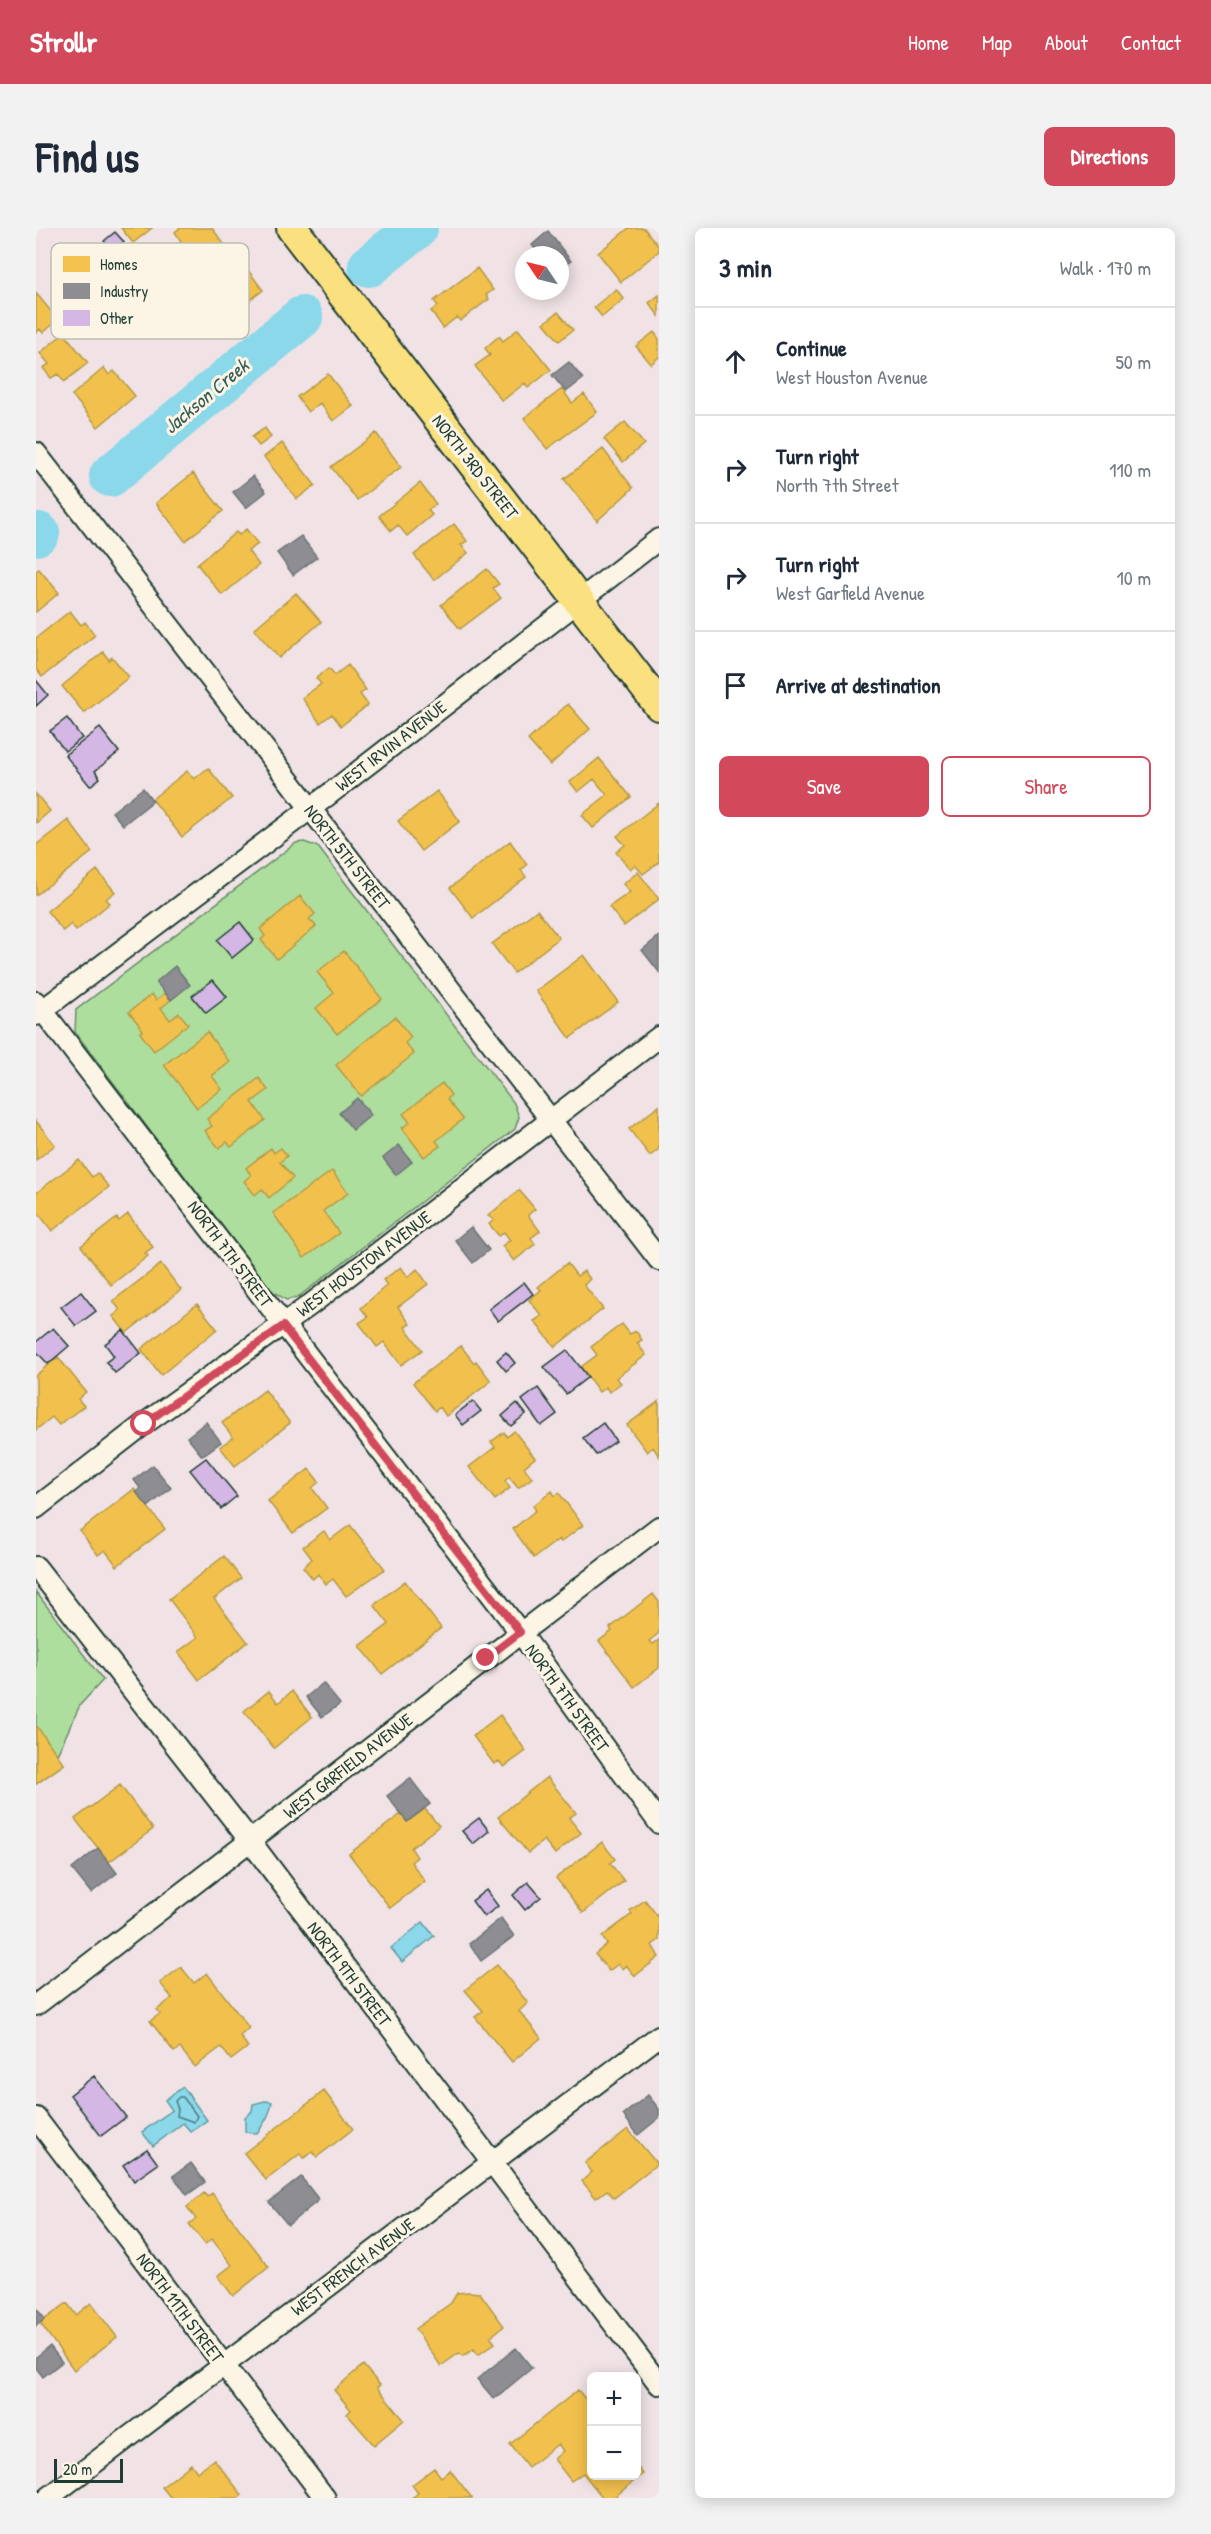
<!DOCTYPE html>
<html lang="en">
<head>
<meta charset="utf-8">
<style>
	body { margin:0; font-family:"Patrick Hand",sans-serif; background:#f2f2f3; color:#1f2937 }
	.controls { position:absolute; right:18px; bottom:18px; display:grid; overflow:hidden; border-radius:9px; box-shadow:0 3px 15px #0003 }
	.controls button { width:54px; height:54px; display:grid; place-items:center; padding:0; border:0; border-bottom:2px solid #e0e1e3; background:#fff; color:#1f2937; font:30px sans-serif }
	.compass { position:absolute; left:479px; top:18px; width:54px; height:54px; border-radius:50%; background:#fff; box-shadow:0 3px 15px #0003; rotate:305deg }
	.scale { position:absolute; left:18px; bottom:15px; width:69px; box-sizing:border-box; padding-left:6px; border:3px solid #1f3d34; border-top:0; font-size:16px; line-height:21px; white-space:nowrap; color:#1f3d34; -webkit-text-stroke:4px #fcf5e5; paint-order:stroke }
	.stop { position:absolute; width:18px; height:18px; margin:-14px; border:4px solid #d1495b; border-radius:50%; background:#fff }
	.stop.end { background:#d1495b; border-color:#fff; box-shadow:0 2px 6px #0008 }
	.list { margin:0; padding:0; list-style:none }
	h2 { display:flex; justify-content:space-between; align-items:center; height:78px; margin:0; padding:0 24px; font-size:26px }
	h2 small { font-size:20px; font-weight:400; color:#747a83 }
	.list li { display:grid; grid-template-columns:39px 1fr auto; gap:18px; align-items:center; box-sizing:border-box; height:108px; padding:0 24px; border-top:2px solid #e0e1e3 }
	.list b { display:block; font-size:22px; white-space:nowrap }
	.list p { margin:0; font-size:20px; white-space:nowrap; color:#747a83 }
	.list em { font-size:20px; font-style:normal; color:#747a83 }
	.actions { display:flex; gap:12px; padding:18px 24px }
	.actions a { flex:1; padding:14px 0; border:2px solid #d1495b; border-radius:9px; text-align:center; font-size:21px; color:#d1495b }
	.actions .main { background:#d1495b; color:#fff }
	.icon { flex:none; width:33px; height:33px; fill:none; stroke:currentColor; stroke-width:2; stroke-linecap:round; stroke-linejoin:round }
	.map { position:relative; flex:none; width:623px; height:2270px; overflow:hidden; border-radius:9px }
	header { display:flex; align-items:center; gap:36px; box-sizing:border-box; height:84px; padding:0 30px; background:#d1495b; color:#fff }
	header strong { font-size:28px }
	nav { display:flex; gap:33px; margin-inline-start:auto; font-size:21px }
	.intro { display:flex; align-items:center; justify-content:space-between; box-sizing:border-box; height:144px; padding:0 36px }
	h1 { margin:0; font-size:42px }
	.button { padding:15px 27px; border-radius:9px; background:#d1495b; color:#fff; font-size:21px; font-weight:700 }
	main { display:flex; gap:36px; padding:0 36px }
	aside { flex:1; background:#fff; border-radius:9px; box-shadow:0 3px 15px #0003 }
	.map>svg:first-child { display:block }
	.green { fill:#aede9d; stroke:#668e68; stroke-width:1.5 }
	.water { fill:#8bd8eb; stroke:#609aa2; stroke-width:1.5 }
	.homes { fill:#f2c14e; stroke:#b39946; stroke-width:1.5 }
	.industry { fill:#8d8d92; stroke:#6c7576; stroke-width:1.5 }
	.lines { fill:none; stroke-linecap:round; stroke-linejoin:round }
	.shore { stroke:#4a7b7d; stroke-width:1.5 }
	.river { stroke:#8bd8eb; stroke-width:42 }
	.building { fill:#d4b7e4; stroke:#1f3d34; stroke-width:1.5 }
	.street-casing { stroke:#1f3d34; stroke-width:24 }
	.primary-casing { stroke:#1f3d34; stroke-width:34 }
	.street { stroke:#fcf5e5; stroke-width:20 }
	.primary { stroke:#fbe080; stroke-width:30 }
	.route { stroke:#d1495b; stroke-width:8 }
	.labels { text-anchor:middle; stroke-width:6; stroke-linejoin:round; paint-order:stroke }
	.street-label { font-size:18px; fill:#1f3d34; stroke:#fcf5e5 }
	.water-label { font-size:20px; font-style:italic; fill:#355c59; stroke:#fcf5e5 }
	.key { fill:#fcf5e5; stroke:#babeb0; stroke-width:1.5 }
	.key-label { font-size:16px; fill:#1f3d34 }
</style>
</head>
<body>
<header>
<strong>Strollr</strong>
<nav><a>Home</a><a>Map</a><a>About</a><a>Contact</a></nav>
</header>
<div class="intro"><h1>Find us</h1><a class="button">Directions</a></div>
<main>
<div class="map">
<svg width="623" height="2270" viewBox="0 0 623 2270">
	<rect width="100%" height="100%" fill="#f0e2e5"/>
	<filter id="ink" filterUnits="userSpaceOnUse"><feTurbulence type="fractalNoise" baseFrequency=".0167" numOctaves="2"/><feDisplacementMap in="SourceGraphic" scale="12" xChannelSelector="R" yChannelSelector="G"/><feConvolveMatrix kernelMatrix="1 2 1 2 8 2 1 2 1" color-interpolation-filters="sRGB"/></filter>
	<g filter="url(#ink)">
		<path class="green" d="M 268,614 L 282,619 L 478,875 L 483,889 L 479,901 L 261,1070 L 250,1072 L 234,1061 L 39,804 L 40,782 L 260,615 Z
			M 0,1364 L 67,1452 L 44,1477 L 21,1527 L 28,1536 L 0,1556 Z"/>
		<path class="water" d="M 387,1694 L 398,1708 L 366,1734 L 355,1720 Z
			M 147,1859 L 171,1892 L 155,1904 L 147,1895 L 117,1918 L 106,1904 L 136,1882 L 129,1872 Z
			M 229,1873 L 236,1874 C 235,1885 228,1896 221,1905 L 209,1904 L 209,1889 L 216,1883 L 217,1876 Z"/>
		<path class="homes" d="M 85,0 L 116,0 L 97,15 Z
			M 144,0 L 176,0 L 194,24 L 173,41 L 159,23 L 145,35 L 134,22 L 145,13 L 139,4 Z
			M 593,0 L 608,0 L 623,19 L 623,23 L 585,54 L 562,25 Z
			M 208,37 L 227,62 L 183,96 L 166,74 L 192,54 L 190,51 Z
			M 441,40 L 457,62 L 450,67 L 453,71 L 424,93 L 421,89 L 407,100 L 395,83 L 402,78 L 398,73 Z
			M 580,61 L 588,71 L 566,89 L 558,79 Z
			M 0,65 L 22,92 L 7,105 L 4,101 L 0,105 Z
			M 623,67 L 623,88 L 613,75 Z
			M 522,84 L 537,102 L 523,113 L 508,95 Z
			M 482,101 L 515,142 L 492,160 L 489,155 L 466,173 L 439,138 L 454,127 L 449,120 L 463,108 L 467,113 Z
			M 618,104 L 623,111 L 623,129 L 615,136 L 600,118 Z
			M 28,105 L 52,135 L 28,154 L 22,146 L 15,150 L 7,140 L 13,136 L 4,125 Z
			M 68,140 L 73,147 L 78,143 L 99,168 L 62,199 L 36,167 Z
			M 292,146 L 317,178 L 297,193 L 284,175 L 272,184 L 261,169 Z
			M 526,161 L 536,175 L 548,166 L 561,184 L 511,221 L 488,190 Z
			M 589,194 L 608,216 L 587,234 L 568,211 Z
			M 229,200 L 235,209 L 223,218 L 216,209 Z
			M 340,205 L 365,239 L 321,272 L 295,239 Z
			M 246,215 L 279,257 L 261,271 L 228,229 Z
			M 567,221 L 597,260 L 561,293 L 528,251 Z
			M 157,245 L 187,283 L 149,313 L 120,275 Z
			M 384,255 L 400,276 L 392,282 L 396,287 L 371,308 L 362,297 L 355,303 L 343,288 Z
			M 418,296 L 431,313 L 425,317 L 432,325 L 398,352 L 378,327 Z
			M 210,301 L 222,316 L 212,323 L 223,337 L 186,367 L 161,336 L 200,304 L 203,307 Z
			M 3,341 L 23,365 L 0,384 L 0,343 Z
			M 451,341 L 463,356 L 457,360 L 465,370 L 424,401 L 405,377 Z
			M 260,365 L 285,394 L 243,430 L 218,401 Z
			M 34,383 L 45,397 L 49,394 L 59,407 L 6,449 L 0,441 L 0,410 Z
			M 67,424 L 73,432 L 76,429 L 93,449 L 48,485 L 26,458 Z
			M 312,437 L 330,462 L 324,466 L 332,477 L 305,498 L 296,486 L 284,495 L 266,470 L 285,456 L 280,450 L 293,440 L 299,447 Z
			M 532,476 L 554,501 L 514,537 L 492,512 Z
			M 563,530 L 595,569 L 557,600 L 546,587 L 571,567 L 558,551 L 542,564 L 534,554 Z
			M 172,540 L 196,570 L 146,609 L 116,571 L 151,543 L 158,551 Z
			M 401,563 L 424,593 L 385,623 L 362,593 Z
			M 0,566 L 14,583 L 0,595 Z
			M 623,575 L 623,634 L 607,646 L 599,637 L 594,641 L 580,624 L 589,617 L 581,608 Z
			M 32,592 L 56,624 L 0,667 L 0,617 Z
			M 474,613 L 491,637 L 485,642 L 490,649 L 437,690 L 414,660 Z
			M 61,642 L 79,664 L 70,671 L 74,675 L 40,703 L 35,696 L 27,703 L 11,683 Z
			M 602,644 L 623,671 L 588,698 L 573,679 L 594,664 L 587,656 Z
			M 264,668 L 279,686 L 273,691 L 280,698 L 241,731 L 225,712 L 229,708 L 224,701 Z
			M 501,682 L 523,710 L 478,745 L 456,716 Z
			M 308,723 L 346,771 L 301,806 L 280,780 L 298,765 L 281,744 Z
			M 548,727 L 582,774 L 534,810 L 500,763 Z
			M 129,765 L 135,772 L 125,780 L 134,792 L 143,785 L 152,796 L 118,823 L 104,805 L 107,802 L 93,784 L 116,766 L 120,772 Z
			M 359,789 L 375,809 L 369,815 L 378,826 L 325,868 L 300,837 Z
			M 171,804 L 194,834 L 176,848 L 186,861 L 161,880 L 128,837 Z
			M 223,850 L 232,862 L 216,874 L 229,892 L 195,919 L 191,914 L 183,920 L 169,903 L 176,898 L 171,891 Z
			M 406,855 L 415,867 L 411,871 L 427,891 L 400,913 L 404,918 L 388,929 L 366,900 L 374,894 L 367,886 Z
			M 623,878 L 623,921 L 614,928 L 593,901 Z
			M 0,893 L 19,917 L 0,932 Z
			M 235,920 L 238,925 L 245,920 L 251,928 L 244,934 L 257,950 L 233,970 L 226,961 L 219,967 L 208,953 L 215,947 L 210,940 Z
			M 43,932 L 56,949 L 61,945 L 73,959 L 16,1003 L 0,982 L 0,965 Z
			M 296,943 L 312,965 L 287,983 L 303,1005 L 268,1030 L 237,985 Z
			M 483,962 L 499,981 L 492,987 L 504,1003 L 495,1010 L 499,1016 L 478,1033 L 466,1018 L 474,1012 L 468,1004 L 463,1008 L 453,996 L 458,992 L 452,988 Z
			M 92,986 L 117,1019 L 109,1025 L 112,1028 L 75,1057 L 45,1018 L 81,990 L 83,993 Z
			M 531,1035 L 541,1048 L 548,1043 L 554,1051 L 548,1057 L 567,1081 L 519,1119 L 498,1093 L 506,1088 L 493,1072 L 505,1062 L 502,1059 Z
			M 125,1036 L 145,1062 L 90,1105 L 77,1088 L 84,1082 L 77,1073 Z
			M 365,1039 L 372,1049 L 381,1041 L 392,1056 L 362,1079 L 374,1096 L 369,1099 L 386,1122 L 365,1137 L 348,1114 L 341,1119 L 323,1095 L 332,1089 L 325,1080 L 351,1057 L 347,1052 Z
			M 161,1076 L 181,1101 L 125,1147 L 105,1121 Z
			M 586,1096 L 594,1106 L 600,1103 L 606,1112 L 601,1115 L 610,1127 L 580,1150 L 585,1155 L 573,1164 L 570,1159 L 563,1164 L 545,1139 L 561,1127 L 555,1119 Z
			M 425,1118 L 438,1135 L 440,1133 L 455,1153 L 410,1188 L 404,1179 L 399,1183 L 377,1155 Z
			M 22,1129 L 50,1164 L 42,1171 L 48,1178 L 23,1197 L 16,1189 L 0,1202 L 0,1147 Z
			M 229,1162 L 254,1195 L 199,1238 L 184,1219 L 197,1209 L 186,1195 Z
			M 623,1173 L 623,1228 L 617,1219 L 611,1224 L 591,1197 Z
			M 478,1203 L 499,1230 L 488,1239 L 496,1250 L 482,1260 L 473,1249 L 469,1253 L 474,1260 L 459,1272 L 433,1239 L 459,1219 L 455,1214 L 468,1204 L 471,1209 Z
			M 273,1241 L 283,1254 L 276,1260 L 291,1280 L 257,1305 L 232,1273 Z
			M 98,1261 L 129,1301 L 81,1338 L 69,1322 L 62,1327 L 44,1303 Z
			M 516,1263 L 519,1268 L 523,1265 L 547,1297 L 525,1314 L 523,1311 L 498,1330 L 477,1301 L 500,1282 L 497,1278 Z
			M 314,1297 L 349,1341 L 310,1368 L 297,1351 L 290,1356 L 282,1346 L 277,1351 L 267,1339 L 276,1331 L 267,1319 L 288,1303 L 294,1312 Z
			M 188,1328 L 205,1350 L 178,1371 L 212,1414 L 163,1452 L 142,1424 L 162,1409 L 133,1371 Z
			M 369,1353 L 405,1400 L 346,1446 L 324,1418 L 353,1396 L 338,1377 Z
			M 617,1366 L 623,1374 L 623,1405 L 613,1413 L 617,1416 L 623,1412 L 623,1440 L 598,1459 L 563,1413 L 576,1403 L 574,1400 Z
			M 233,1463 L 242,1475 L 256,1463 L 276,1489 L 238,1520 L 208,1483 Z
			M 464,1487 L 490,1523 L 468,1539 L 463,1533 L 458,1536 L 437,1508 Z
			M 0,1497 L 28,1536 L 0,1556 Z
			M 511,1549 L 540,1585 L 533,1590 L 545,1605 L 519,1626 L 508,1612 L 492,1625 L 462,1589 Z
			M 84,1557 L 117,1601 L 73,1634 L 39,1591 Z
			M 389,1581 L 403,1598 L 375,1620 L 381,1629 L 375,1634 L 389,1653 L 354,1680 L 313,1626 L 365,1586 L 371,1594 Z
			M 566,1614 L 579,1631 L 574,1635 L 588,1653 L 547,1685 L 520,1650 Z
			M 609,1672 L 623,1690 L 623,1712 L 616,1717 L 623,1729 L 599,1748 L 590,1737 L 586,1741 L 582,1736 L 573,1743 L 559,1726 L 571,1716 L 566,1709 L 596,1686 L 594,1683 Z
			M 461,1737 L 492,1775 L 483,1783 L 505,1810 L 476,1834 L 439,1789 L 447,1783 L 429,1762 Z
			M 145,1739 L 158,1755 L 171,1745 L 213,1800 L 204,1808 L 212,1819 L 195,1832 L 185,1819 L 159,1839 L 144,1820 L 138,1824 L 114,1793 L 124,1786 L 121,1782 L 136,1770 L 124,1755 Z
			M 288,1863 L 317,1901 L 281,1929 L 277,1924 L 268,1930 L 264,1926 L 230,1952 L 208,1925 Z
			M 592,1901 L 621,1936 L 578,1970 L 571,1962 L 560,1970 L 546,1953 L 556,1944 L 549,1935 Z
			M 168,1965 L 171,1969 L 176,1965 L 233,2039 L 197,2068 L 182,2048 L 196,2037 L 176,2011 L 169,2016 L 153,1996 L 160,1991 L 151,1979 Z
			M 433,2064 L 444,2065 L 468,2098 L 454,2109 L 459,2115 L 442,2127 L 438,2121 L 427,2128 L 423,2125 L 405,2138 L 379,2101 L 415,2075 L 421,2065 Z
			M 31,2075 L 40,2087 L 55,2075 L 81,2109 L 38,2142 L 4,2095 Z
			M 327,2137 L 344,2157 L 341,2159 L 368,2192 L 338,2217 L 311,2186 L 315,2182 L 298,2162 Z
			M 542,2162 L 556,2179 L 556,2248 L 600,2248 L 600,2237 L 607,2246 L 577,2270 L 567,2270 L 547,2245 L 535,2253 L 518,2231 L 527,2223 L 522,2216 L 492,2239 L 474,2216 Z
			M 178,2231 L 206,2267 L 203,2270 L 135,2270 L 126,2259 L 155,2236 L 161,2244 Z
			M 398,2240 L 405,2249 L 414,2242 L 436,2270 L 376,2270 L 382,2265 L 376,2257 Z"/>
		<path class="industry" d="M 512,3 L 535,33 L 524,41 L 524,27 L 504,27 L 496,17 Z
			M 533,134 L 547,151 L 530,164 L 516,147 Z
			M 217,248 L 230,264 L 210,280 L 197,264 Z
			M 265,308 L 281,329 L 257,347 L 241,325 Z
			M 107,560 L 117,573 L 87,597 L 76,584 Z
			M 623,708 L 623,744 L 606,722 Z
			M 139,738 L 154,757 L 135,772 L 120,754 Z
			M 321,870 L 335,887 L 317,902 L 303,885 Z
			M 363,917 L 376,934 L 360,947 L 347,930 Z
			M 435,999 L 453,1022 L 437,1035 L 419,1012 Z
			M 170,1194 L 185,1214 L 166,1228 L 151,1209 Z
			M 117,1237 L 135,1260 L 112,1279 L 100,1264 L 104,1260 L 98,1252 Z
			M 287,1455 L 304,1476 L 286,1489 L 270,1469 Z
			M 374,1550 L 394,1576 L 371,1594 L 351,1568 Z
			M 62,1620 L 81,1645 L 55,1665 L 36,1641 Z
			M 465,1690 L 478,1708 L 445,1733 L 433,1716 Z
			M 612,1867 L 623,1881 L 623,1890 L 602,1907 L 587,1887 Z
			M 155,1935 L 169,1954 L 151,1967 L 137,1948 Z
			M 265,1949 L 283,1972 L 252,1997 L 233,1974 Z
			M 0,2080 L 9,2091 L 0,2098 Z
			M 14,2118 L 26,2134 L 7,2149 L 0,2140 L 0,2129 Z
			M 480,2120 L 496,2140 L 458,2171 L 441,2151 Z"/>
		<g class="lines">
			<path class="shore" d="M 143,1869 L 147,1869 L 161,1888 L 158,1894 L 141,1888 L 142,1881 L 139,1873 Z"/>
			<path class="river" d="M 333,38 L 381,0
				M 74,248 L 266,89
				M 0,307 L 3,305"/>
		</g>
		<path class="building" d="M 79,4 L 88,14 L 77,23 L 68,13 Z
			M 0,452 L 12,467 L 0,478 Z
			M 31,490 L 46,510 L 29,523 L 14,503 Z
			M 64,500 L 83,524 L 59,543 L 64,550 L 54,558 L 29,527 Z
			M 204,694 L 218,712 L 196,730 L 181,712 Z
			M 177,752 L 191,769 L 170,785 L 156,768 Z
			M 488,1054 L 497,1066 L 462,1093 L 453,1081 Z
			M 45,1064 L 60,1083 L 40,1098 L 25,1079 Z
			M 17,1100 L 33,1118 L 12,1136 L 0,1123 L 0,1114 Z
			M 87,1102 L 105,1125 L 79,1145 L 70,1134 L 78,1128 L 69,1116 Z
			M 531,1122 L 552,1149 L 530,1166 L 508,1139 Z
			M 470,1124 L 479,1135 L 470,1143 L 461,1132 Z
			M 502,1160 L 521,1186 L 505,1198 L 486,1172 Z
			M 437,1173 L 445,1183 L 427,1197 L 419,1187 Z
			M 481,1175 L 490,1186 L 475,1198 L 466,1188 Z
			M 567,1195 L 580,1213 L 560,1227 L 547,1210 Z
			M 170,1230 L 201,1268 L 185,1281 L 154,1242 Z
			M 443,1590 L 453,1603 L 437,1616 L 426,1603 Z
			M 492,1654 L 505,1669 L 489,1682 L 477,1667 Z
			M 450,1662 L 462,1678 L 448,1689 L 436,1673 Z
			M 58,1848 L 90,1889 L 65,1908 L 34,1867 Z
			M 111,1921 L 122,1936 L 98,1953 L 87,1937 Z"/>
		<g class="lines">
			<defs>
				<path id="street" d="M 0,225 L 623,1032
					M 0,774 L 484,1404 L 623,1595
					M 0,787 L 274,581 L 623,311
					M 0,1280 L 108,1196 L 274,1077 L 623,809
					M 0,1339 L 215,1614 L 623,2156
					M 0,1777 L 623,1299
					M 0,1890 L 289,2270
					M 12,2270 L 623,1808"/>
				<path id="primary" d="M 256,0 L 623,477"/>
			</defs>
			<use href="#street" class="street-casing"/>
			<use href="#primary" class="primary-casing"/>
			<use href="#street" class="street"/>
			<use href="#primary" class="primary"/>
		</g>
	</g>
	<g class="lines" filter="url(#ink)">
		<path class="route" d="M 108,1196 L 247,1098 L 484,1404 L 450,1430"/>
	</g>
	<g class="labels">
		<g class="street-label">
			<text transform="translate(439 239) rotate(52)" y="6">NORTH 3RD STREET</text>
			<text transform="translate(355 518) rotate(-38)" y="6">WEST IRVIN AVENUE</text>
			<text transform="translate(311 629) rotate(52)" y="6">NORTH 5TH STREET</text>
			<text transform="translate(194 1026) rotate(53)" y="6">NORTH 7TH STREET</text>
			<text transform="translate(328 1036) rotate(-37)" y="6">WEST HOUSTON AVENUE</text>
			<text transform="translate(531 1470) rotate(54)" y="6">NORTH 7TH STREET</text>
			<text transform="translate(312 1538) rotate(-38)" y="6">WEST GARFIELD AVENUE</text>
			<text transform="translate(313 1746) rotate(53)" y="6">NORTH 9TH STREET</text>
			<text transform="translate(317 2039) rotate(-37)" y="6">WEST FRENCH AVENUE</text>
			<text transform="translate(144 2080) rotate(53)" y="6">NORTH 11TH STREET</text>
		</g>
		<g class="water-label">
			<text transform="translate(170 168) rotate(-40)" y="7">Jackson Creek</text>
		</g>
	</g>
	<rect x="15" y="15" width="198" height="96" rx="9" class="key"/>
	<rect x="27" y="28" width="27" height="16" fill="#f2c14e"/>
	<rect x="27" y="55" width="27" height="16" fill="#8d8d92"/>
	<rect x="27" y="82" width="27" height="16" fill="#d4b7e4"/>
	<g class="key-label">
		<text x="64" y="42">Homes</text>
		<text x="64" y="69">Industry</text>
		<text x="64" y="96">Other</text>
	</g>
</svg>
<div class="controls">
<button>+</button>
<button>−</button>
</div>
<svg class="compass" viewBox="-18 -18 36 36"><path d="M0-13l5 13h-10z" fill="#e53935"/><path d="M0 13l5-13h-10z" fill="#747a83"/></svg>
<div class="scale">20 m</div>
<div class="stop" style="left:108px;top:1196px"></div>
<div class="stop end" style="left:450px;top:1430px"></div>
</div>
<aside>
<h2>3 min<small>Walk · 170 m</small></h2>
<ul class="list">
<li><svg class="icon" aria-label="ahead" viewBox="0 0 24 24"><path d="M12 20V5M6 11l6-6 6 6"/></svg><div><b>Continue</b><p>West Houston Avenue</p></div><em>50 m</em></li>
<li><svg class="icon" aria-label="right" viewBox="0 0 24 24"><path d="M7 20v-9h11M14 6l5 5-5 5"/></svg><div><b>Turn right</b><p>North 7th Street</p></div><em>110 m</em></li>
<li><svg class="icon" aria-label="right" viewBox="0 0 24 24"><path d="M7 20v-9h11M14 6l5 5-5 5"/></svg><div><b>Turn right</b><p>West Garfield Avenue</p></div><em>10 m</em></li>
<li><svg class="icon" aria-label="arrive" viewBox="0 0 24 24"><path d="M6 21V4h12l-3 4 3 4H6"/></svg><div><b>Arrive at destination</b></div></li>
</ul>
<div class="actions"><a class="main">Save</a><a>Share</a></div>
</aside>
</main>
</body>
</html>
